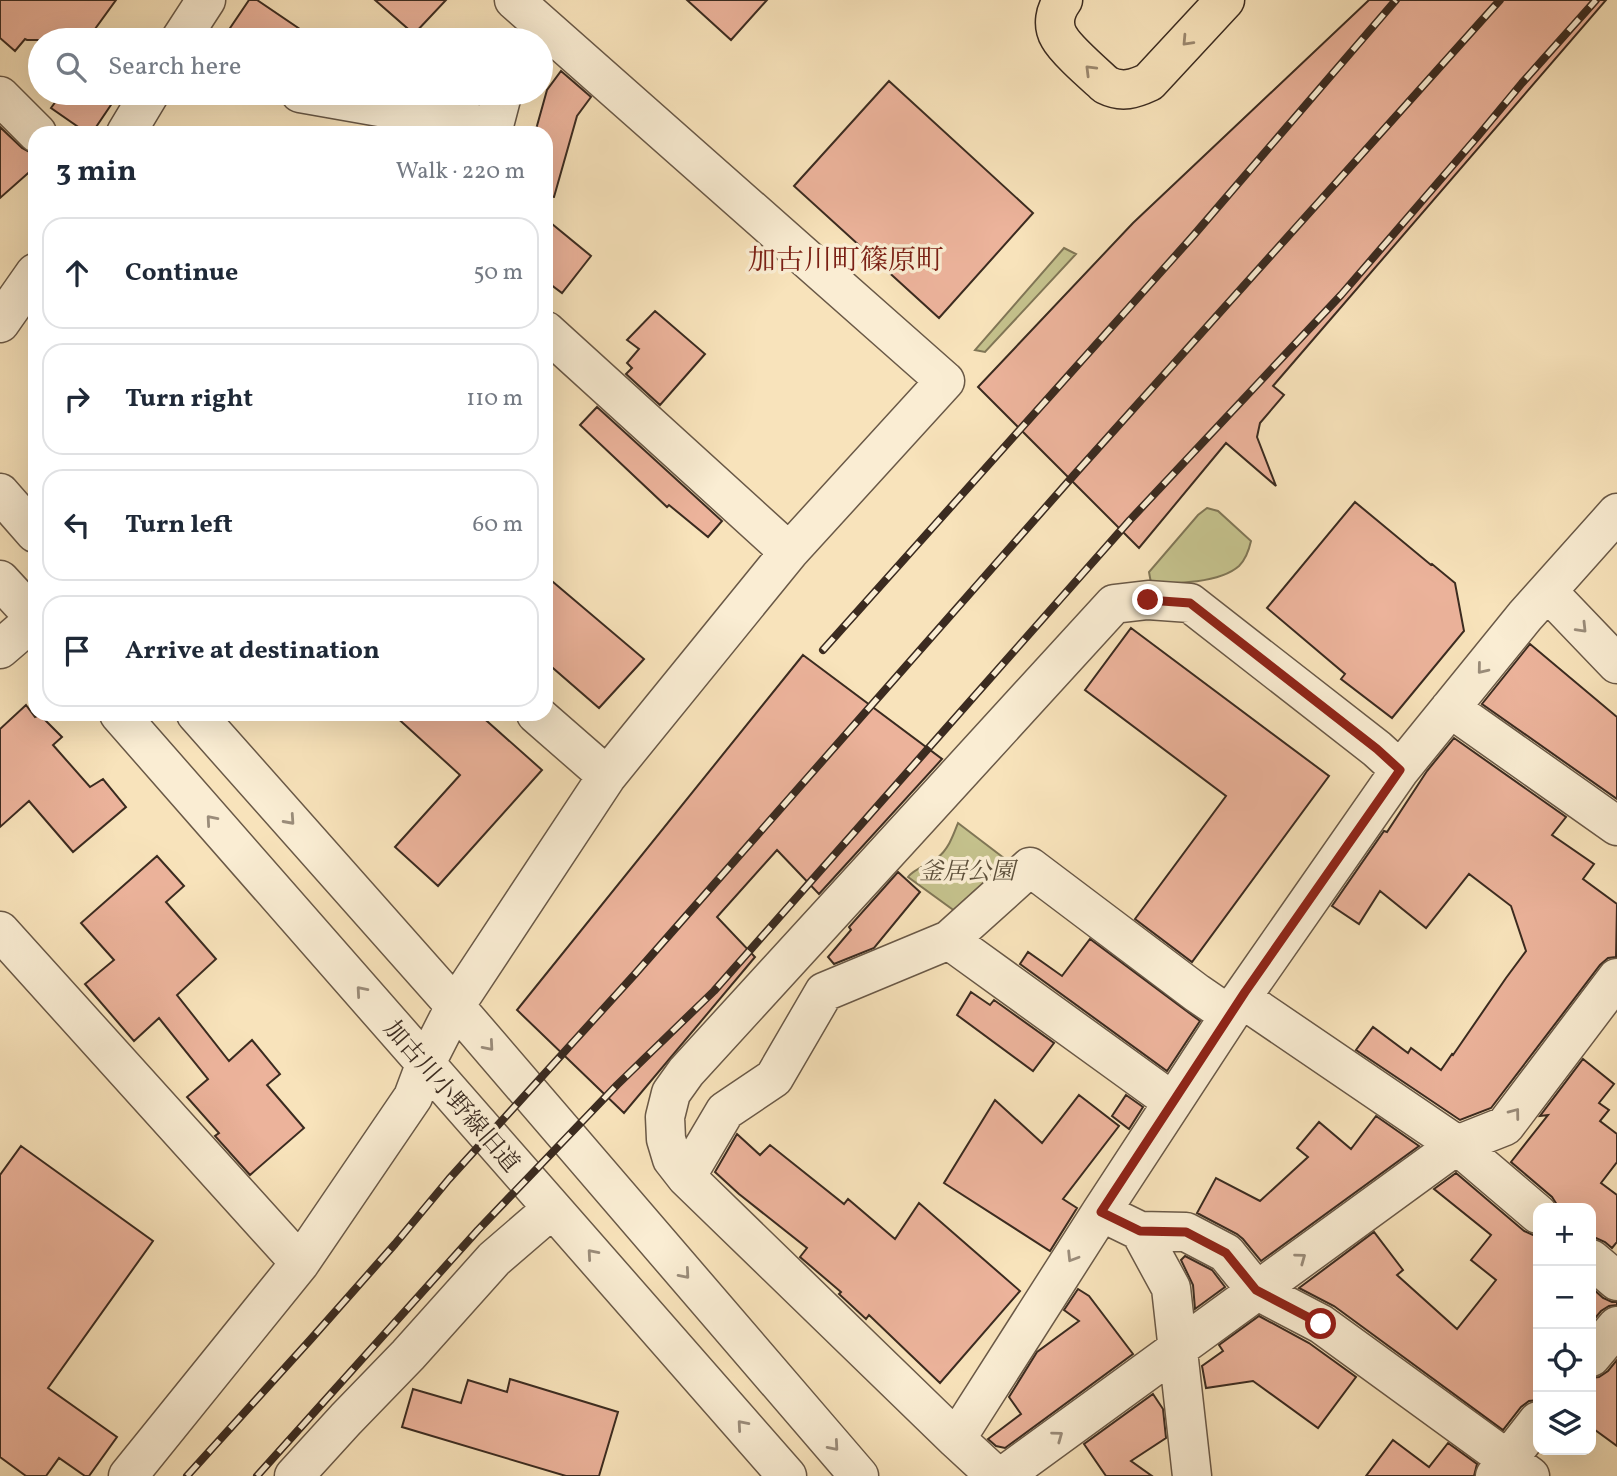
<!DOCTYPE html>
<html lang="en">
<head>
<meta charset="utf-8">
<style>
	body { margin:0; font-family:Vollkorn,"Noto Serif JP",serif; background:#f6f6f7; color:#1f2937 }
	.controls { position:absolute; right:21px; bottom:21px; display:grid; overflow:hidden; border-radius:14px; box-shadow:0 7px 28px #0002 }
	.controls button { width:63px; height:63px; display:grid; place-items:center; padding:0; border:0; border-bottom:2px solid #e0e1e3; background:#fff; color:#1f2937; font:35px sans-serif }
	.stop { position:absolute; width:21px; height:21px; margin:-16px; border:5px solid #8f2418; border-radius:50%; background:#fff }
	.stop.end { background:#8f2418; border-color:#fff; box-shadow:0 2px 7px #0008 }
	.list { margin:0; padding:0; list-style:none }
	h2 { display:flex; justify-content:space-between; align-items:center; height:91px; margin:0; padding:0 28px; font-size:30px }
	h2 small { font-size:23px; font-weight:400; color:#747a83 }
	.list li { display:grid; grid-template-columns:46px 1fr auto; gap:21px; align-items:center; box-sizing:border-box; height:112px; margin:0 14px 14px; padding:0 14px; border:2px solid #e0e1e3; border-radius:21px }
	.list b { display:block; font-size:26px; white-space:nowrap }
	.list em { font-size:23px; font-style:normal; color:#747a83 }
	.icon { flex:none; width:38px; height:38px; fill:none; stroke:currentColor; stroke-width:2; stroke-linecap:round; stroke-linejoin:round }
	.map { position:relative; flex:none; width:1617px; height:1476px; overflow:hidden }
	.search { position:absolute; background:#fff; box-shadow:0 7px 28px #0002; left:28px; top:28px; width:525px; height:77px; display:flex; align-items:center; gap:18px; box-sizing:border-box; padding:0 24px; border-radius:38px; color:#747a83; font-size:26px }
	.panel { position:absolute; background:#fff; box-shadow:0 7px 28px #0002; left:28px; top:126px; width:525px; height:595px; border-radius:21px }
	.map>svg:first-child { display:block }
	.green { fill:#c4c18c; stroke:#807656; stroke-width:2 }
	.building { fill:#ecb39b; stroke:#3b2b20; stroke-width:2 }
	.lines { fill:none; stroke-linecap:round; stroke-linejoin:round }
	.minor-casing { stroke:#6a5947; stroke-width:41 }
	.major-casing { stroke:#3b2b20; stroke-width:41 }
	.minor { stroke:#faedd3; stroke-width:38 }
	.major { stroke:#f8e3bb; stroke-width:38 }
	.rail-casing { stroke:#3b2b20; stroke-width:8 }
	.rail { stroke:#faedd3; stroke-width:5; stroke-dasharray:16; stroke-linecap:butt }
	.oneway { stroke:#9a876e }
	.oneway2 { stroke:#9a8c7a }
	.route { stroke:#8f2418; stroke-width:9 }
	.labels { text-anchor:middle; stroke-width:7; stroke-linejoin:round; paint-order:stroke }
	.park-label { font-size:24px; font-style:italic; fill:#5d503b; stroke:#faedd3 }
	.street-label { font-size:24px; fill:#3b2b20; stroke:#faedd3 }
	.quarter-label { font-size:28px; fill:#7a1f14; stroke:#faedd3 }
</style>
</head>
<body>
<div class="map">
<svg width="1617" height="1476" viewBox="0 0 1617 1476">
	<rect width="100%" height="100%" fill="#f8e3bb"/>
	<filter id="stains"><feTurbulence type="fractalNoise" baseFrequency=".00286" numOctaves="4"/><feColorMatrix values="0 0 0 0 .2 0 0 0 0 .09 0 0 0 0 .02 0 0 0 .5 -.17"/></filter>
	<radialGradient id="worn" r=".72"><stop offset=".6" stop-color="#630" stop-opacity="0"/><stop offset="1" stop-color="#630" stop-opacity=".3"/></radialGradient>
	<path class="green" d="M 1064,248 L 1076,254 L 985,352 L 975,350 Z
		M 1207,508 L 1218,511 L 1251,541 C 1249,550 1246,559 1239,566 C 1220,583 1175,584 1151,583 L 1149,572 L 1198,515 Z
		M 958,823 L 1017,868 L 963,917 L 908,877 C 915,868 928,865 937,858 C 948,850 953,836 958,823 Z"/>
	<path class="building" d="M 0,0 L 116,0 L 87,40 L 27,40 L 25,39 L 15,51 L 0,38 Z
		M 249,0 L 257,0 L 316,40 L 222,40 Z
		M 375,0 L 446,0 L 414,34 Z
		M 687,0 L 767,0 L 731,40 Z
		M 1369,0 L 1606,0 L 1273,386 L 1284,395 L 1260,423 L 1257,437 L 1276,486 L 1226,443 L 1139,548 L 978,387 L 1133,223 Z
		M 561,71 L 591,97 L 577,116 L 554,197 L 546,196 L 546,133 L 535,133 L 547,90 Z
		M 889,81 L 1033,213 L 939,318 L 794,186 Z
		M 62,93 L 119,93 L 92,133 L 87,133 L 51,108 Z
		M 0,127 L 22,148 L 35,155 L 35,167 L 0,198 Z
		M 546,219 L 591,256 L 562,293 L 546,281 Z
		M 655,311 L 705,354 L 660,405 L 626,374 L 632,368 L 627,363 L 639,349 L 627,340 Z
		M 597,407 L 722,521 L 708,537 L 669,505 L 667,507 L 580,425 Z
		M 1355,502 L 1431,565 L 1432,564 L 1455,583 L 1464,631 L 1392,718 L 1341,679 L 1345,674 L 1267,608 Z
		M 546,576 L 644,659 L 599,708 L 546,662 Z
		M 1131,628 L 1329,776 L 1192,962 L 1135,919 L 1226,796 L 1085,690 Z
		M 1530,644 L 1617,717 L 1617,799 L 1482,704 Z
		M 803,655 L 942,759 L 819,894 L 777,850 L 717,917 L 755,957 L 624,1113 L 517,1010 Z
		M 26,705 L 35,717 L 40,715 L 62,737 L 53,745 L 90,787 L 103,779 L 126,807 L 73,852 L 29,801 L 0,827 L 0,729 Z
		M 393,714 L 479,714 L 542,770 L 438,886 L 395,847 L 460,775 Z
		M 1454,738 L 1566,817 L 1552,835 L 1594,864 L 1583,879 L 1617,904 L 1616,957 L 1608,958 L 1600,965 L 1491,1108 L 1460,1120 L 1356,1050 L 1373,1027 L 1408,1053 L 1411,1048 L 1441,1070 L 1452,1054 L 1453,1055 L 1506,978 L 1526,951 L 1511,906 L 1469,874 L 1426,928 L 1380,891 L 1359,924 L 1332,906 L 1384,831 L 1387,832 L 1427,771 Z
		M 157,856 L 184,886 L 166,902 L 216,959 L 177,995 L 229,1061 L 252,1040 L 280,1074 L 267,1085 L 304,1128 L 250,1175 L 215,1136 L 219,1133 L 187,1097 L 208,1079 L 159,1018 L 134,1041 L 85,984 L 114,960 L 81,923 Z
		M 898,872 L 920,892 L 874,948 L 834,964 L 828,957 L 851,930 L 849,927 Z
		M 1090,939 L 1200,1021 L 1167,1071 L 1020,964 L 1028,952 L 1062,976 Z
		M 971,992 L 990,1005 L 994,1000 L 1054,1043 L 1033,1071 L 957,1015 Z
		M 1583,1059 L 1614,1084 L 1599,1103 L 1609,1110 L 1600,1121 L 1617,1134 L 1617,1162 L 1601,1183 L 1617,1195 L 1617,1242 L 1612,1248 L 1605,1242 L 1596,1238 L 1591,1238 L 1591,1208 L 1559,1208 L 1552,1197 L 1511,1162 L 1548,1115 L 1540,1116 Z
		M 1079,1095 L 1119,1126 L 1063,1199 L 1077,1208 L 1050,1251 L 944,1183 L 995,1100 L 1042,1143 Z
		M 1126,1095 L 1143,1107 L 1129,1129 L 1112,1116 Z
		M 1376,1116 L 1419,1146 L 1261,1261 L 1243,1239 L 1237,1234 L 1197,1213 L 1216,1178 L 1260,1201 L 1308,1157 L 1297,1148 L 1319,1122 L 1351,1149 Z
		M 737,1134 L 760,1155 L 770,1145 L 844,1204 L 848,1199 L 895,1239 L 919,1203 L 1020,1291 L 940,1383 L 869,1315 L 866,1319 L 839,1294 L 841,1292 L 800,1257 L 807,1248 L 739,1194 L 715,1172 Z
		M 21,1146 L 153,1241 L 48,1388 L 117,1437 L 89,1476 L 85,1476 L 59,1458 L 46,1476 L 26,1476 L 0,1457 L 0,1175 Z
		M 1456,1173 L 1524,1231 L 1533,1235 L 1538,1235 L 1538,1400 L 1529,1401 L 1521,1407 L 1503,1430 L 1334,1306 L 1299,1288 L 1374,1232 L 1403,1270 L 1397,1275 L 1457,1329 L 1496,1280 L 1471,1260 L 1491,1235 L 1434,1189 Z
		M 1185,1256 L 1212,1270 L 1225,1287 L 1195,1309 L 1193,1285 L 1181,1260 Z
		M 1591,1287 L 1603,1298 L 1612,1302 L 1617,1302 L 1617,1305 L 1609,1306 L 1601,1311 L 1591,1323 Z
		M 1078,1289 L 1089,1296 L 1133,1354 L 1005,1448 L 996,1446 L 988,1439 L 1021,1414 L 1009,1397 L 1037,1352 L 1079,1321 L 1064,1310 Z
		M 1259,1316 L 1309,1343 L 1356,1377 L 1318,1428 L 1253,1381 L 1206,1388 L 1202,1366 L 1223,1351 L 1219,1345 Z
		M 1617,1360 L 1617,1446 L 1591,1427 L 1591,1378 L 1599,1377 L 1608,1371 Z
		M 510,1379 L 618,1412 L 599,1476 L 566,1476 L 402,1427 L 413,1389 L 461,1403 L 468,1380 L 507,1392 Z
		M 1153,1394 L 1163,1409 L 1166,1438 L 1131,1461 L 1152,1476 L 1106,1476 L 1084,1444 Z
		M 1393,1440 L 1429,1467 L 1448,1443 L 1477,1464 L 1474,1476 L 1366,1476 Z"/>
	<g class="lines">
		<defs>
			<path id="minor" d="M 180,40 L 206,0
				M 300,93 L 493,127
				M 0,96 L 37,133
				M 126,133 L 150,93
				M 492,133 L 502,95 L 504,93
				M 0,323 L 35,273
				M 546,331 L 789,552
				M 0,493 L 35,533
				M 0,580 L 35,618
				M 1548,592 L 1617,664
				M 0,649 L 35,619
				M 1450,708 L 1617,826
				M 119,714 L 787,1476
				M 196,714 L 455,1006 L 859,1476
				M 536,714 L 607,776
				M 0,931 L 300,1263
				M 949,940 L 1173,1102
				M 1241,998 L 1457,1145 L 1538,1214
				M 686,1177 L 725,1111 L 774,1078 L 824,992 L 949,940 L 1030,867 L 1197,993 L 1229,1015
				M 1101,1212 L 1140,1231 L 1186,1232 L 1226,1253 L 1256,1290 L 1321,1324 L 1530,1476
				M 1140,1231 L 1171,1288 L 1192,1476
				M 1591,1259 L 1617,1281
				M 1591,1357 L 1617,1326
				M 956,1439 L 1101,1212 L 1241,998 L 1400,770 L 1525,616 L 1617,513
				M 128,1476 L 300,1263 L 413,1097 L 425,1065 L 455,1006 L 607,776 L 789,552 L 945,381 L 514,0
				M 294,1476 L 346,1419 L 408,1355 L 494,1259 L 552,1209
				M 996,1476 L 956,1439 L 686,1177 L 672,1159 L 666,1139 L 665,1117 L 671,1093 L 686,1072 L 1114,604 L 1148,600 L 1190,603 L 1377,749 L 1400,770
				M 1003,1476 L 1457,1145 L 1505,1126 L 1617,978
				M 1495,1476 L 1538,1421"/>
			<path id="major" d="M 1063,0 C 1055,11 1052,25 1059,37 C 1066,50 1094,74 1106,85 C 1122,93 1134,89 1149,82 L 1225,0"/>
		</defs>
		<use href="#minor" class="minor-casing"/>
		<use href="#major" class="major-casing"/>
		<use href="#minor" class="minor"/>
		<use href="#major" class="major"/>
		<defs>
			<path id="rail" d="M 823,650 L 1193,236 L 1396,0
				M 187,1476 L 311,1339 L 395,1244 L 449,1179 L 635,974 L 1074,475 L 1500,0
				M 257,1476 L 478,1230 L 617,1085 L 714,991 L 1130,520 L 1341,295 L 1478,136 L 1522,83 L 1596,0"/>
		</defs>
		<use href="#rail" class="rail-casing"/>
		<use href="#rail" class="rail"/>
	</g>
	<defs><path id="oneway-chevron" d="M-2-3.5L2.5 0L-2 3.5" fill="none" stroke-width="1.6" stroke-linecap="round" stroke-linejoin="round" transform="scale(1.75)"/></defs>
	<g class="oneway">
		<use href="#oneway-chevron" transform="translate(1187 41) rotate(133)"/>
		<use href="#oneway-chevron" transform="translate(1090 70) rotate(-135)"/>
	</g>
	<g class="oneway2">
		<use href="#oneway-chevron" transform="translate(1582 628) rotate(46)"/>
		<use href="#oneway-chevron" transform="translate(1482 669) rotate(129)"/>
		<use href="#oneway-chevron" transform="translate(211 820) rotate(-131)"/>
		<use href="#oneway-chevron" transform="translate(290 820) rotate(48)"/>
		<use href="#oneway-chevron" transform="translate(361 991) rotate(-131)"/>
		<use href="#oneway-chevron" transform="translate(489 1046) rotate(49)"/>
		<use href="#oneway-chevron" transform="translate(1515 1113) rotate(-53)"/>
		<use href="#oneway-chevron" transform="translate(592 1254) rotate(-131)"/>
		<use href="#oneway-chevron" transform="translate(1072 1257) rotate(122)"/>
		<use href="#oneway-chevron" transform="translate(1301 1258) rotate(-36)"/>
		<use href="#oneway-chevron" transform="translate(685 1274) rotate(49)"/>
		<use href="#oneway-chevron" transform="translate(742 1425) rotate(-131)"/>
		<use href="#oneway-chevron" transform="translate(1058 1436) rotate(-36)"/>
		<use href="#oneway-chevron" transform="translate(834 1446) rotate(49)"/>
	</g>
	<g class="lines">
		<path class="route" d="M 1148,600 L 1190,603 L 1377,749 L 1400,770 L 1245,992 L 1101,1212 L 1140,1231 L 1186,1232 L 1226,1253 L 1256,1290 L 1321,1324"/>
	</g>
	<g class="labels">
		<g class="park-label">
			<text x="967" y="879">釜居公園</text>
		</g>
		<g class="street-label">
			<text transform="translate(452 1096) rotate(49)" y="8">加古川小野線旧道</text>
		</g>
		<g class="quarter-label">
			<text x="846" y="269">加古川町篠原町</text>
		</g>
	</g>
	<rect width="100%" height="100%" filter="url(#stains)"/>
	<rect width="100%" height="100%" fill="url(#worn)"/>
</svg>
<div class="controls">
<button>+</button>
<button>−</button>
<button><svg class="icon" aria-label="locate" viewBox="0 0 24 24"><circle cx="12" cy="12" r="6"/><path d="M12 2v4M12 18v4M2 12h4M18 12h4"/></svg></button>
<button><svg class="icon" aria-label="layers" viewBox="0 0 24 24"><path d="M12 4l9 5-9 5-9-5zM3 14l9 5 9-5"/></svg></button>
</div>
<div class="stop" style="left:1321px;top:1324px"></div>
<div class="stop end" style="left:1148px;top:600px"></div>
<div class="search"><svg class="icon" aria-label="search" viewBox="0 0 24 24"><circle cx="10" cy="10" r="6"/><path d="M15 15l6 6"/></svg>Search here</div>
<section class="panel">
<h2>3 min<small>Walk · 220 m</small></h2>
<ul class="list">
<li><svg class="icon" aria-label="ahead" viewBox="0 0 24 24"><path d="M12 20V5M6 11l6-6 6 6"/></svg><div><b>Continue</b></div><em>50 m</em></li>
<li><svg class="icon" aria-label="right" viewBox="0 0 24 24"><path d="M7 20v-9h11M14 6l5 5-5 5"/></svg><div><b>Turn right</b></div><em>110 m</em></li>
<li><svg class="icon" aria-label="left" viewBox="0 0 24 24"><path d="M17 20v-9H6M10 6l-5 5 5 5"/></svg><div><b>Turn left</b></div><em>60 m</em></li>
<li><svg class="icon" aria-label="arrive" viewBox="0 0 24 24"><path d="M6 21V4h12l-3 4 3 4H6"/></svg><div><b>Arrive at destination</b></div></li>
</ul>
</section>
</div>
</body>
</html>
